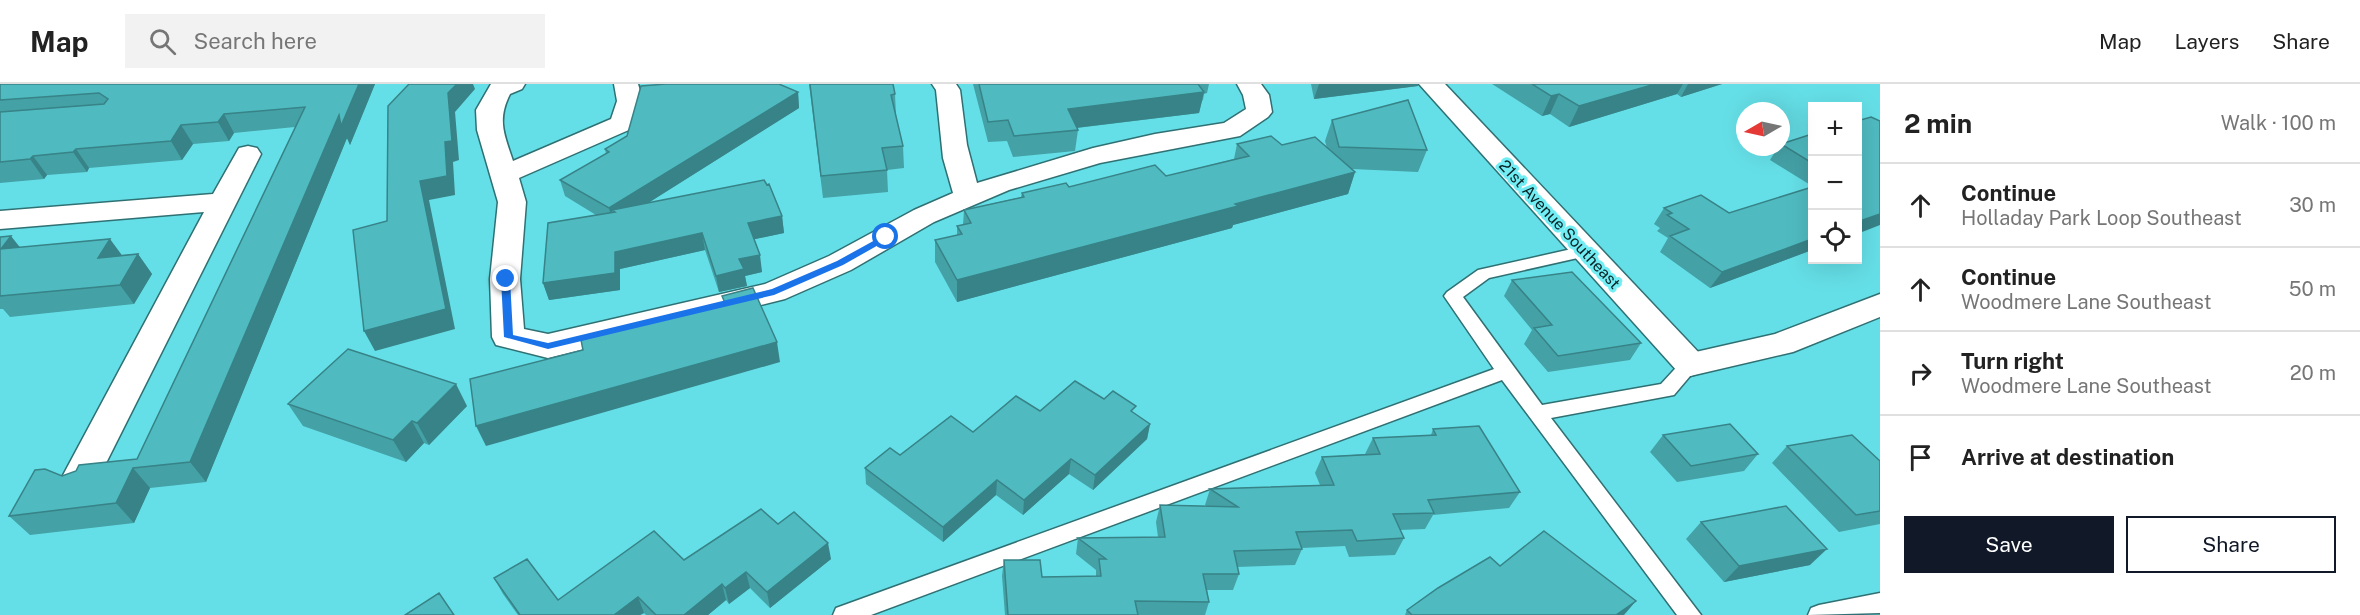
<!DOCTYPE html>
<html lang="en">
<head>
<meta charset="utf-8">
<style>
	body { margin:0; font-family:"Public Sans",sans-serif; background:#f2f2f2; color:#222 }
	.controls { position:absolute; right:18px; top:18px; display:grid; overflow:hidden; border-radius:0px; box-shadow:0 6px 24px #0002 }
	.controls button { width:54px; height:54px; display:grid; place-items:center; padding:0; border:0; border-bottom:2px solid #e0e0e0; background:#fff; color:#222; font:30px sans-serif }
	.compass { position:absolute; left:1736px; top:18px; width:54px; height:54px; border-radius:50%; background:#fff; box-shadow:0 6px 24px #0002; rotate:261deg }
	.stop { position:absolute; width:18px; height:18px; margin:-14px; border:4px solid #1a73e8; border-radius:50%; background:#fff }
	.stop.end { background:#1a73e8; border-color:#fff; box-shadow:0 2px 6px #0008 }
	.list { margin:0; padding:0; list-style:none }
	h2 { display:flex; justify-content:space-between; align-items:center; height:78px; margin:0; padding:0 24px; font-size:26px }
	h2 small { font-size:20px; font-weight:400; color:#767676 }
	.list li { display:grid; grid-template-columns:39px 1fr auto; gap:18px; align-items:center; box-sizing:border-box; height:84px; padding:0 24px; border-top:2px solid #e0e0e0 }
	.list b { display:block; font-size:22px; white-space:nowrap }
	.list p { margin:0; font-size:20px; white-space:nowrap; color:#767676 }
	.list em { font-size:20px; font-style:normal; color:#767676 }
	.actions { display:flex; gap:12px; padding:18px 24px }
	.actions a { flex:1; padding:14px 0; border:2px solid #111827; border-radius:0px; text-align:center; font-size:21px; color:#111827 }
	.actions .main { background:#111827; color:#fff }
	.icon { flex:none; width:33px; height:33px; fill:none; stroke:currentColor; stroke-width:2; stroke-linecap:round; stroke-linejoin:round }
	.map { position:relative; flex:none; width:1880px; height:531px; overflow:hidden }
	header { display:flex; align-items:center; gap:36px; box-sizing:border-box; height:84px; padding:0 30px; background:#fff; border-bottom:2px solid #e0e0e0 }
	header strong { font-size:28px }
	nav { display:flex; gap:33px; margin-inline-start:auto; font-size:21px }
	.search { width:420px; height:54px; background:#f2f2f2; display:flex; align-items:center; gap:15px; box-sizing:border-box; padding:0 21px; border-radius:0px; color:#767676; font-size:22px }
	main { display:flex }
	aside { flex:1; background:#fff }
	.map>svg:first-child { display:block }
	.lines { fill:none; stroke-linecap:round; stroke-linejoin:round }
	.service-casing { stroke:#2f7073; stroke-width:3 }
	.minor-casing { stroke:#2f7073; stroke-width:3 }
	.tertiary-casing { stroke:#2f7073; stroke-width:3 }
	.service { fill:#fff; fill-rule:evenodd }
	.minor { fill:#fff; fill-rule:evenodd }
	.tertiary { fill:#fff; fill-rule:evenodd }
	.wall { fill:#44a1a6 }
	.shaded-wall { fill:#378387 }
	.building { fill:#4fbbc1; stroke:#378387; stroke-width:1.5 }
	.route { fill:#1a73e8 }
	.labels { text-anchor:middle; stroke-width:6; stroke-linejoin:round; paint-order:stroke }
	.street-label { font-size:16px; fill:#072224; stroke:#73edf4 }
</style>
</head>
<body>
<header>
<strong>Map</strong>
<div class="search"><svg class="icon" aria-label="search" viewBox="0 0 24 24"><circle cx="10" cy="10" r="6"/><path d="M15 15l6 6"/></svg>Search here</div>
<nav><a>Map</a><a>Layers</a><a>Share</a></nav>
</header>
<main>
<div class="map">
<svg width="1880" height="531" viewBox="0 0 1880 531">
	<rect width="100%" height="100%" fill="#65dfe7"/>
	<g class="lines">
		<defs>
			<path id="service" d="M 1585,162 L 1591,163 L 1593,167 L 1591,171 L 1489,194 L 1463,213 L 1542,321 L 1661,300 L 1684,275 L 1696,275 L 1699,280 L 1696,285 L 1674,311 L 1551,334 L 1701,531 L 1677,531 L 1502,296 L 871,531 L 833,531 L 836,524 L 1494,285 L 1444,212 L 1447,208 L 1478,186 Z
				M 1880,509 L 1880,529 L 1808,531 L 1811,524 L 1819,521 Z"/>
			<path id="minor" d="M 491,0 L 525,0 L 522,5 L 510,10 C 497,36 504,50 513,77 L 611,35 L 617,17 L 614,0 L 638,0 L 643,17 L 631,45 L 519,94 L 526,118 L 520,195 L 524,245 L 548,250 L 765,200 L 829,172 L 914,126 L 953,109 L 943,74 L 936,6 L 932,0 L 956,0 L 960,6 L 967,61 L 977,99 L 1093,64 L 1155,50 L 1224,39 L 1246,25 L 1243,11 L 1237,0 L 1261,0 L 1269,11 L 1272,28 L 1268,33 L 1240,52 L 1100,79 L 1009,106 L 934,138 L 851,186 L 785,215 L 548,274 L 496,261 L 492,253 L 490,195 L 498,118 L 477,46 L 476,26 Z
				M 248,62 L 257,64 L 261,70 L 93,405 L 80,410 L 67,405 L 61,395 L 204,128 L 0,145 L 0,127 L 213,110 L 239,64 Z
				M 1880,210 L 1880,233 L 1793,268 L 1690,292 L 1678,288 L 1673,280 L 1678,272 L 1775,250 Z"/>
			<path id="tertiary" d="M 1419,0 L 1445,0 L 1702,272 L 1707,280 L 1702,288 L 1690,292 L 1678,288 Z"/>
		</defs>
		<use href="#service" class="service-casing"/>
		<use href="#minor" class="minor-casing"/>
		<use href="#tertiary" class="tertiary-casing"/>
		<use href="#service" class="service"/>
		<use href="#minor" class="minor"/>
		<use href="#tertiary" class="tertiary"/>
	</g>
	<path class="wall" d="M 0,0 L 375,0 L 350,61 L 347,54 L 206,398 L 150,404 L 134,439 L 30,451 L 9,432 L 62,392 L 137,375 L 295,43 L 234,49 L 229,57 L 193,60 L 182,76 L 89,84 L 87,88 L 47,91 L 44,95 L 0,99 Z
		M 809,0 L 895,10 L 896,32 L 903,62 L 904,84 L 887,86 L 888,108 L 823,114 Z
		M 973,0 L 1209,0 L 1207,9 L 1204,10 L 1203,16 L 1202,17 L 1199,29 L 1077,44 L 1078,46 L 1075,67 L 1013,73 L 1007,57 L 988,58 Z
		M 1311,0 L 1418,0 L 1418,2 L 1314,15 Z
		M 1492,0 L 1722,0 L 1681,13 L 1677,10 L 1569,43 L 1550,30 L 1542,32 Z
		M 798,8 L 799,24 L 648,119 L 782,132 L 784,149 L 754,155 L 762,188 L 745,192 L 747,202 L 719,208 L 705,166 L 620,185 L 620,206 L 549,216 L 543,199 L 596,131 L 565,112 L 560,96 L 606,70 L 605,65 Z
		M 1332,36 L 1427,66 L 1418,88 L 1352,85 L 1355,88 L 1348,110 L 1233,141 L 1232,144 L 957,218 L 935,178 L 935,156 L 957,151 L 957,142 L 963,141 L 964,126 L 1021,113 L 1022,109 L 1166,92 L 1234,75 L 1237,60 L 1327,64 L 1325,57 Z
		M 1812,50 L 1812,102 L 1770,76 L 1778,63 L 1781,63 L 1781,60 Z
		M 1812,103 L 1812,166 L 1710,204 L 1660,168 L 1668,154 L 1657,147 L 1660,144 L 1654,140 L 1664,124 L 1729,129 Z
		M 0,153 L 20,163 L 122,171 L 138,170 L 152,190 L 134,220 L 10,233 L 3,225 L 0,225 Z
		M 1512,196 L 1641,259 L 1630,276 L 1548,288 L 1524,260 L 1532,246 L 1504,212 Z
		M 1104,315 L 1134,329 L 1150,340 L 1147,355 L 1093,406 L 1069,390 L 1023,431 L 996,411 L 943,458 L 866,400 L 865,384 L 900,371 L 1040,327 Z
		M 288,320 L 467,322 L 429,361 L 424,359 L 406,378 L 303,342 Z
		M 1433,345 L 1520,408 L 1509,424 L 1433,431 L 1425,445 L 1400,446 L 1404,454 L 1395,471 L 1349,473 L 1345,462 L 1302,464 L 1302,465 L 1295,481 L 1237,483 L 1239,490 L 1233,506 L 1207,506 L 1209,518 L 1205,531 L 1005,531 L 1002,492 L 1004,476 L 1042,493 L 1096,492 L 1096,486 L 1076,470 L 1078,454 L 1158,453 L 1156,438 L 1160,421 L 1207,422 L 1205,421 L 1210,405 L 1320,401 L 1315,389 L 1322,373 L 1365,370 L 1373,354 L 1431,351 Z
		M 1663,351 L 1758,370 L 1744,387 L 1677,398 L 1650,368 Z
		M 1787,362 L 1880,377 L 1880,440 L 1839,448 L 1772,379 Z
		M 1701,438 L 1810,481 L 1724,498 L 1686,455 Z
		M 778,440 L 831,475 L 770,524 L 750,504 L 729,520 L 726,516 L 708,531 L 646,531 L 644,529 L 640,531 L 518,531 L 503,510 L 494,494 L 558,516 L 684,476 Z
		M 1500,482 L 1624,531 L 1405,531 L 1407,526 Z"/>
	<path class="shaded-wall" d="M 359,0 L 375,0 L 350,61 L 347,54 L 206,398 L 190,378 L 339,31 Z
		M 457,0 L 473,0 L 475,5 L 455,28 L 459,76 L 453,78 L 455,111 L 429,116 L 455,245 L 375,267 L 364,247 L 420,97 L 445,58 L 448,9 Z
		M 1319,0 L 1418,0 L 1418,2 L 1314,15 Z
		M 1655,0 L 1683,0 L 1677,10 L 1569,43 L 1579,22 Z
		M 1688,0 L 1722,0 L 1681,13 Z
		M 798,8 L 799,24 L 618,138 L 615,128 L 612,126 L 615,140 L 613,141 L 609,124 Z
		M 1204,8 L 1199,29 L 1066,45 L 1068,25 Z
		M 1559,10 L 1550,30 L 1542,32 L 1551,12 Z
		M 224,30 L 234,49 L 229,57 L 218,38 Z
		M 181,41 L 193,60 L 182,76 L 171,57 Z
		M 76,65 L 89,84 L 87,88 L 73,68 Z
		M 33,72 L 47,91 L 44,95 L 30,75 Z
		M 1355,88 L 1348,110 L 1233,141 L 1232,144 L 957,218 L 957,196 Z
		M 1880,130 L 1880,141 L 1857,150 L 1857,138 Z
		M 782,132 L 784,149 L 751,156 L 748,139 Z
		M 702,149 L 705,166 L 620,185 L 620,206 L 549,216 L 543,199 L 615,168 Z
		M 11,152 L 26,171 L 1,165 Z
		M 110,155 L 124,174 L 98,174 Z
		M 1812,155 L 1812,166 L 1710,204 L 1722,188 Z
		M 138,170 L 152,190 L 134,220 L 120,201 Z
		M 760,171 L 762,188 L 745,192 L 747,202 L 719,208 L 716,192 L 739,175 Z
		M 777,258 L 780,278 L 486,362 L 476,342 Z
		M 456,300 L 467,322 L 429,361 L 417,339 Z
		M 412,337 L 424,359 L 406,378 L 393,356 Z
		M 1150,340 L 1147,355 L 1093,406 L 1095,391 Z
		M 1071,375 L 1069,390 L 1023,431 L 1024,416 Z
		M 133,384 L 150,404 L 134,439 L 116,419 Z
		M 997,396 L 996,411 L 943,458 L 943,443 Z
		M 828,459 L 831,475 L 770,524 L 767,508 Z
		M 1827,465 L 1810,481 L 1724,498 L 1739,482 Z
		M 746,488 L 750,504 L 729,520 L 725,504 Z
		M 722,500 L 726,516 L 708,531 L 684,531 Z
		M 638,513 L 644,529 L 640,531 L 614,531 Z
		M 1636,517 L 1624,531 L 1616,531 Z"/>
	<path class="building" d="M 0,0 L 359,0 L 341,42 L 339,31 L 190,378 L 133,384 L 116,419 L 9,432 L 35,386 L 45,385 L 62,392 L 76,387 L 79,381 L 137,375 L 305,23 L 224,30 L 218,38 L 181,41 L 171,57 L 76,65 L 73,68 L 33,72 L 30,75 L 0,78 L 0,28 L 104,20 L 108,15 L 99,9 L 0,16 Z
		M 409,0 L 457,0 L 448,9 L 452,57 L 445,58 L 447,92 L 420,97 L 446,225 L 364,247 L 353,146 L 387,137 L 388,22 Z
		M 666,0 L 779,0 L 798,8 L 609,124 L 560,96 L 609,68 L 605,65 L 627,52 L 641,2 Z
		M 810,0 L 893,0 L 895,10 L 891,11 L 903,62 L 882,64 L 887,86 L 821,92 Z
		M 979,0 L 1198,0 L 1204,8 L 1068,25 L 1078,46 L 1014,52 L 1008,36 L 988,38 Z
		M 1532,0 L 1655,0 L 1579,22 L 1559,10 L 1551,12 Z
		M 1408,16 L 1427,66 L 1339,63 L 1332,36 Z
		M 1871,33 L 1880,37 L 1880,130 L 1857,138 L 1857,37 Z
		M 1812,50 L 1812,79 L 1781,60 Z
		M 1271,52 L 1282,61 L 1315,53 L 1355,88 L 1235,120 L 1238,122 L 957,196 L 935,156 L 962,150 L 957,142 L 971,139 L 964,126 L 1024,113 L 1022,109 L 1066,99 L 1069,103 L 1155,81 L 1166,92 L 1249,72 L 1237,60 Z
		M 764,96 L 767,101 L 769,100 L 782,132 L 748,139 L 760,171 L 739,175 L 744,185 L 716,192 L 702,149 L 615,168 L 615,189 L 543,199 L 548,139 L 615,128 L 612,126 Z
		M 1812,103 L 1812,155 L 1722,188 L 1670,152 L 1689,145 L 1667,131 L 1672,129 L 1664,124 L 1701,111 L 1729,129 Z
		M 11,152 L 1,165 L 110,155 L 98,174 L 138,170 L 120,201 L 0,212 L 0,153 Z
		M 1572,188 L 1641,259 L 1558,272 L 1534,244 L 1552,241 L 1512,196 Z
		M 753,204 L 777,258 L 476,342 L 470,295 L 583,266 L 581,256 L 725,219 L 722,212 Z
		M 348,265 L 456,300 L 417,339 L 412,337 L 393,356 L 288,320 Z
		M 1075,297 L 1104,315 L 1113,307 L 1136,322 L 1131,327 L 1150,340 L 1095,391 L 1071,375 L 1024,416 L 997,396 L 943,443 L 865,384 L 890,364 L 900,371 L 951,332 L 973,348 L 1016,312 L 1040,327 Z
		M 1730,340 L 1758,370 L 1691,382 L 1663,351 Z
		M 1479,342 L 1520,408 L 1428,416 L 1434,429 L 1393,430 L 1404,454 L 1357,457 L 1352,446 L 1296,448 L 1302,465 L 1234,467 L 1239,490 L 1203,490 L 1209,518 L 1135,517 L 1138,531 L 1008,531 L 1004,476 L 1040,476 L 1042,493 L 1101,492 L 1099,475 L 1106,475 L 1078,454 L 1165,453 L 1160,421 L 1238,423 L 1210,405 L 1334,401 L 1322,373 L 1380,370 L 1373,354 L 1436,351 L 1433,345 Z
		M 1852,351 L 1880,377 L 1880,427 L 1856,431 L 1787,362 Z
		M 1786,422 L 1827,465 L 1739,482 L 1701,438 Z
		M 761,425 L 778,440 L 794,428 L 828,459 L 767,508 L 746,488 L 725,504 L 722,500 L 684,531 L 656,531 L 638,513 L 614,531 L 520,531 L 494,494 L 527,475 L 558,516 L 654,447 L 684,476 Z
		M 1544,447 L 1636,517 L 1616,531 L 1412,531 L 1407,526 L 1438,504 L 1490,473 L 1500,482 Z
		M 439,509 L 454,531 L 405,531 Z"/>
	<path class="route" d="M 886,150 L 889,151 L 889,155 L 843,181 L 774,211 L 548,265 L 504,253 L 501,195 L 506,192 L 510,195 L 513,251 L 548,259 L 772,205 L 837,177 Z"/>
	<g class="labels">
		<g class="street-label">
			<text transform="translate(1560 140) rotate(47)" y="6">21st Avenue Southeast</text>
		</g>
	</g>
</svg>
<div class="controls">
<button>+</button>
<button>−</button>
<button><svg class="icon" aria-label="locate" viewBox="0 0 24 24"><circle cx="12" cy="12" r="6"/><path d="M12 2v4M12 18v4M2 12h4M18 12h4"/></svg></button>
</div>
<svg class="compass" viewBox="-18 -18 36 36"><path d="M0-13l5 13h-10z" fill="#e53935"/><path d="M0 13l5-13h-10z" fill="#767676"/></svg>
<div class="stop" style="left:886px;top:153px"></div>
<div class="stop end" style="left:506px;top:195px"></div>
</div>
<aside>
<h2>2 min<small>Walk · 100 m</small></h2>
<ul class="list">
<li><svg class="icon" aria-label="ahead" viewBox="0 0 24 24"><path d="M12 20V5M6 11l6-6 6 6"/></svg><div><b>Continue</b><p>Holladay Park Loop Southeast</p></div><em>30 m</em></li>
<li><svg class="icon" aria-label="ahead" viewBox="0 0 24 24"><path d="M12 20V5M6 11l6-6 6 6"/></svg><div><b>Continue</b><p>Woodmere Lane Southeast</p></div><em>50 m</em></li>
<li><svg class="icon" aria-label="right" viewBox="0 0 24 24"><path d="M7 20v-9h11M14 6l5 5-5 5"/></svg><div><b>Turn right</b><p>Woodmere Lane Southeast</p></div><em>20 m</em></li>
<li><svg class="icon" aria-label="arrive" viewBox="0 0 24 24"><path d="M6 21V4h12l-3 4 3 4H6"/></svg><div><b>Arrive at destination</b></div></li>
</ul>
<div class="actions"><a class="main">Save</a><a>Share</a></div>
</aside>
</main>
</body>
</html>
